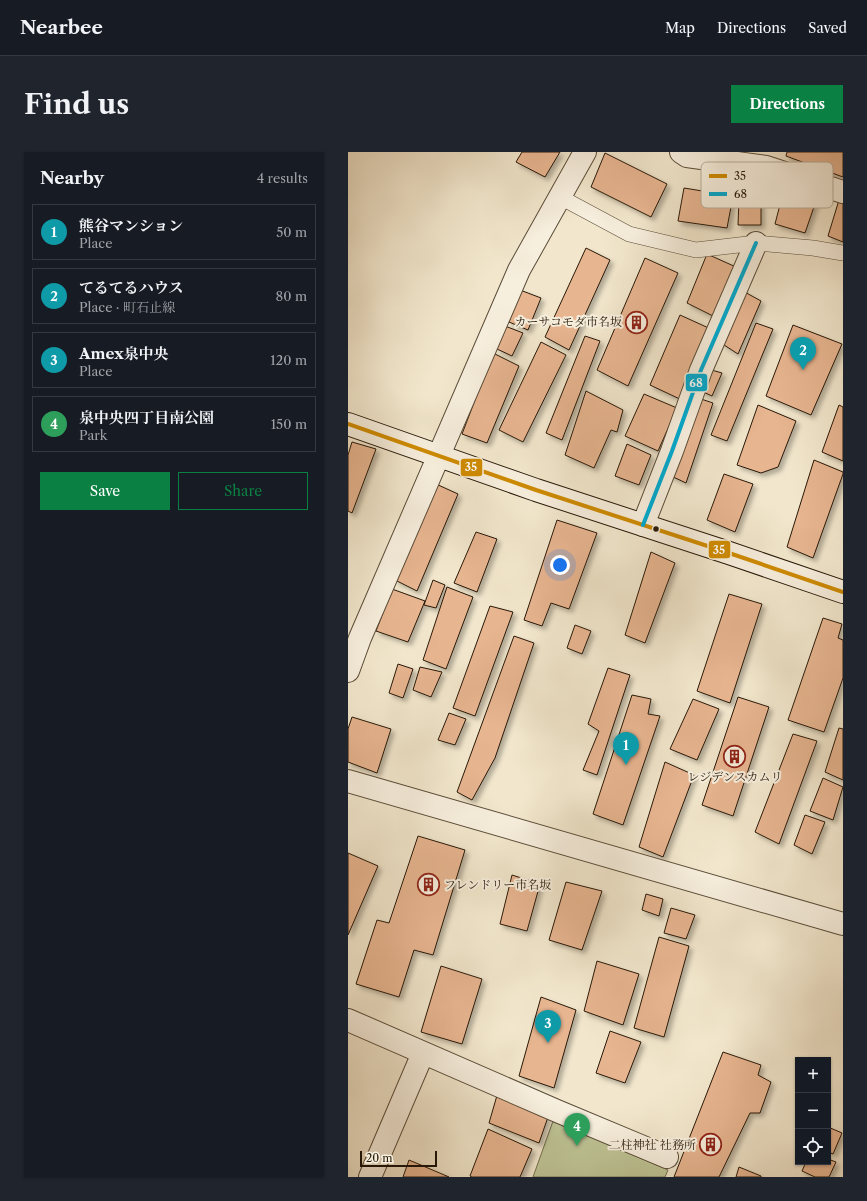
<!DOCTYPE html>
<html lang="en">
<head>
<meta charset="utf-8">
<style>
	body { margin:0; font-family:"Libre Caslon Text","Noto Serif JP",serif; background:#20242c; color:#f1f3f6 }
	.controls { position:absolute; right:12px; bottom:12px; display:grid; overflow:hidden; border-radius:0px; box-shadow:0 1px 3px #0004 }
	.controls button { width:36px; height:36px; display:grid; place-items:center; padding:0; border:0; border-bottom:1px solid #363941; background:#171b24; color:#f1f3f6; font:20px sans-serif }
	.scale { position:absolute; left:12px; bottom:10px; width:77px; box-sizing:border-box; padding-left:4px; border:2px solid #281807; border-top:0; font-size:11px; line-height:14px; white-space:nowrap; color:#281807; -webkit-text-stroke:3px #f7efde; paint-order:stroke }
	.you { position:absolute; left:212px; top:413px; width:14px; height:14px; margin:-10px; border:3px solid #fff; border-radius:50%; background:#1a73e8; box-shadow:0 0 0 6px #1a73e833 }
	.badge { display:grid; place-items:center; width:26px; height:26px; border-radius:50%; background:#0b8043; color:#fff; font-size:13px; font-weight:700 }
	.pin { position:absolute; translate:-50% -33px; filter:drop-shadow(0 1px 2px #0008) }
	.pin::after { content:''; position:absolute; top:21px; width:14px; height:12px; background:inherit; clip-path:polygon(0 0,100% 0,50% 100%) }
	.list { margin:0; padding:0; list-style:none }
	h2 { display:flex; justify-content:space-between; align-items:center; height:52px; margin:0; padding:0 16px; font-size:17px }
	h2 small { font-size:13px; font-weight:400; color:#9ea1a6 }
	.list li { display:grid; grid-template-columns:26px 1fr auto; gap:12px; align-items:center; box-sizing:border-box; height:56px; margin:0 8px 8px; padding:0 8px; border:1px solid #363941; border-radius:0px }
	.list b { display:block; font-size:15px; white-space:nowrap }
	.list p { margin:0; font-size:13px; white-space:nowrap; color:#9ea1a6 }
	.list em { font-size:13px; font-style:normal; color:#9ea1a6 }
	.actions { display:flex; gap:8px; padding:12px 16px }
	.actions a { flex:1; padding:9px 0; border:1px solid #0b8043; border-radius:0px; text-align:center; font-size:14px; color:#0b8043 }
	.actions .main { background:#0b8043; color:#fff }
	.icon { flex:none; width:22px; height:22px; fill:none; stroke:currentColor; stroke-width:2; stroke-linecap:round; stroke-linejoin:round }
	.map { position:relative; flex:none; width:495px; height:1025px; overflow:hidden; border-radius:0px }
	header { display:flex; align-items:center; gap:24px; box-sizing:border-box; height:56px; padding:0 20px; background:#171b24; border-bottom:1px solid #363941 }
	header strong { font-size:19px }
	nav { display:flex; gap:22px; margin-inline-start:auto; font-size:14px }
	.intro { display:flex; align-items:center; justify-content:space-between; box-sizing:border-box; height:96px; padding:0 24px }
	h1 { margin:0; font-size:28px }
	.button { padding:10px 18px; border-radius:0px; background:#0b8043; color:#fff; font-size:14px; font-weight:700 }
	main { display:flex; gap:24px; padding:0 24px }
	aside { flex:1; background:#171b24; border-radius:0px; box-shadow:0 1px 3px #0004 }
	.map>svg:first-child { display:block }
	.green { fill:#bec496; stroke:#736e4e }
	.building { fill:#e7b590; stroke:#281807; filter:url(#shadow) }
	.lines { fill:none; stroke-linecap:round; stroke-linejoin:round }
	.lane-casing { stroke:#5a4c38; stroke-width:16 }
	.street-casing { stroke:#5a4c38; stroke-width:24 }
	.secondary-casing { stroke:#281807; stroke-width:24 }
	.lane { stroke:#f7efde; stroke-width:15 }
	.street { stroke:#f7efde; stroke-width:22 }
	.secondary { stroke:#f7efde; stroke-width:22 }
	.bus-1-casing { stroke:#f7efde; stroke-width:7 }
	.bus-2-casing { stroke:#f7efde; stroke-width:7 }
	.bus-1 { stroke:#ce8a01; stroke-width:4 }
	.bus-2 { stroke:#00a9ce; stroke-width:4 }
	.bus-dot { fill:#281807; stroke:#f7efde; stroke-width:1.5 }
	.labels { text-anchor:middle; stroke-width:4; stroke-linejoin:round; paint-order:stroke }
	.poi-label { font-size:12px; fill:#281807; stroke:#f7efde; text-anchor:end }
	.key { fill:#f7efde; stroke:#b9ae9e; stroke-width:1 }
	.key-label { font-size:11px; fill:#281807 }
	.line-badge { stroke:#f7efde; stroke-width:1.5 }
	.badge-label { font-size:11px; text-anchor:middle; font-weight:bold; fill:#fff }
</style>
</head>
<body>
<header>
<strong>Nearbee</strong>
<nav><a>Map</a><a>Directions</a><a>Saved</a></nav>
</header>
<div class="intro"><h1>Find us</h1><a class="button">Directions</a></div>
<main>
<aside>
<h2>Nearby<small>4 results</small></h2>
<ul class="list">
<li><span class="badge" style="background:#0f9aa8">1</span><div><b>熊谷マンション</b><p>Place</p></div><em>50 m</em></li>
<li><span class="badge" style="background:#0f9aa8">2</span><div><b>てるてるハウス</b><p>Place · 町石止線</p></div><em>80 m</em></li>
<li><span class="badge" style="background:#0f9aa8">3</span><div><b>Amex泉中央</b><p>Place</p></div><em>120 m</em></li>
<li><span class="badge" style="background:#2e9e5b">4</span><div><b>泉中央四丁目南公園</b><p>Park</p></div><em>150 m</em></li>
</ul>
<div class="actions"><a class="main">Save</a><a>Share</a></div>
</aside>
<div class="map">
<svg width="495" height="1025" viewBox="0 0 495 1025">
	<defs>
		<filter id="shadow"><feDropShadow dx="3.5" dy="3.5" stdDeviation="2" flood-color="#0004"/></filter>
	</defs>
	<rect width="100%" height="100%" fill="#f2e7cd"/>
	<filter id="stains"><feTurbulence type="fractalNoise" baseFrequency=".005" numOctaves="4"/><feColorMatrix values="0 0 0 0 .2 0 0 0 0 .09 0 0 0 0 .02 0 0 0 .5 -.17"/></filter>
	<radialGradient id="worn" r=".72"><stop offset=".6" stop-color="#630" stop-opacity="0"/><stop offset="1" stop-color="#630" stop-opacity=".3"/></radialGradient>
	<path class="green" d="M 205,969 L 320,1018 L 317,1025 L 185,1025 Z"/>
	<path class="building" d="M 174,0 L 212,0 L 197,25 L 168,10 Z
		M 439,0 L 495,0 L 495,25 L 438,4 Z
		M 257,1 L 319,32 L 303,65 L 243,35 Z
		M 336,36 L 385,44 L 379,76 L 330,69 Z
		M 435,41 L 468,49 L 457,81 L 427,72 Z
		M 413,46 L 413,73 L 390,73 L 391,47 Z
		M 491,48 L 495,50 L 495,90 L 480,84 Z
		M 238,96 L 262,108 L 221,198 L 197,185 Z
		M 359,102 L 388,115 L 365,164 L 339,151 Z
		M 297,106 L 330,121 L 280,234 L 249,218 Z
		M 172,138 L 193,146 L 180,178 L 161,170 Z
		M 393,138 L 413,149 L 390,202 L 373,191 Z
		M 332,163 L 365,178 L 336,249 L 302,233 Z
		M 408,171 L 425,177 L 379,289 L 363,283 Z
		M 445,173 L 494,192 L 463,263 L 418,244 Z
		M 157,174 L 175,181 L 164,204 L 149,197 Z
		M 237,184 L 252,189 L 214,288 L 198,281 Z
		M 193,190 L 218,203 L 175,290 L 151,278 Z
		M 145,201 L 171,214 L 139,291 L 114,282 Z
		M 360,217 L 374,221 L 364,244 L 351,238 Z
		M 238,239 L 275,258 L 269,280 L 263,278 L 246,316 L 217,303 Z
		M 296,242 L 329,256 L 310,299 L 277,284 Z
		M 350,246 L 365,251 L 338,331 L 321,323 Z
		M 410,253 L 448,269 L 430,315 L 413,321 L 389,313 Z
		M 491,253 L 495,255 L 495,309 L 474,300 Z
		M 4,290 L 28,297 L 4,361 L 0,359 L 0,303 Z
		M 279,292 L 303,303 L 291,333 L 267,324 Z
		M 466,308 L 495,320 L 495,322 L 465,406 L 439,395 Z
		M 376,322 L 405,332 L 387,380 L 359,368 Z
		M 88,332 L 110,342 L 69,439 L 47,428 Z
		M 209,368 L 249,381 L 221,457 L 203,451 L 194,474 L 176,468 Z
		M 128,380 L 149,387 L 129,440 L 106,431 Z
		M 303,400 L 327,411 L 297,491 L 277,483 Z
		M 85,428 L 97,433 L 88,456 L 76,453 Z
		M 99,435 L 125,445 L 98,517 L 75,508 Z
		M 44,437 L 77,449 L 60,490 L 28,479 Z
		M 381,442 L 414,452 L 382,551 L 349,539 Z
		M 142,454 L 165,460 L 127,564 L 105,556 Z
		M 475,466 L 494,472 L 490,486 L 495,488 L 495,526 L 476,580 L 440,568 Z
		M 227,473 L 243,479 L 234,502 L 219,496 Z
		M 166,484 L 186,491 L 147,606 L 124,648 L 109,640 Z
		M 50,512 L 65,517 L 55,546 L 41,541 Z
		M 72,515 L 94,520 L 83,545 L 65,538 Z
		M 260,516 L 282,523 L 249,623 L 235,618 L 251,579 L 240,572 Z
		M 284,543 L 303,547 L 300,562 L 312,564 L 275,673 L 245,662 Z
		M 390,545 L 421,555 L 385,664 L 354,653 Z
		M 345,547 L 371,557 L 349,608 L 322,597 Z
		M 101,561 L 118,567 L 107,593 L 90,588 Z
		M 4,565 L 43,577 L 29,621 L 0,610 L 0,577 Z
		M 491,576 L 495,577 L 495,628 L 477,620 Z
		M 445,582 L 469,589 L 431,692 L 407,680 Z
		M 317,610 L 346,623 L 315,705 L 291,695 Z
		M 475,626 L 495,635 L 485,668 L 462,659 Z
		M 457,663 L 477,670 L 464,702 L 446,693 Z
		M 70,684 L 117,698 L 85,803 L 66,798 L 51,845 L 8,832 L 29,768 L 41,771 Z
		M 0,701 L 30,714 L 0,783 Z
		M 164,723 L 192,732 L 179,779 L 152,772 Z
		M 218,730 L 254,739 L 234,798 L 201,788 Z
		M 298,742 L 315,747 L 311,764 L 294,758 Z
		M 323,756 L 347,763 L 338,787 L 316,781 Z
		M 311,785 L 341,794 L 316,885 L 286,876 Z
		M 249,809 L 291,822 L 275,873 L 236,859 Z
		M 93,814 L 134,827 L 114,892 L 73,880 Z
		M 193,845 L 228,858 L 206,936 L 171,924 Z
		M 262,879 L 293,890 L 277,931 L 248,921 Z
		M 375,900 L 413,913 L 410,923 L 423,930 L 412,961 L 402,961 L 371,1025 L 326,1025 Z
		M 150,940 L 200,965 L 191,991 L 141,971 Z
		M 480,975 L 494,981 L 485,1002 L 480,1000 Z
		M 140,977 L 184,997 L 172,1025 L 124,1025 L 122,1024 Z
		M 480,1007 L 488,1010 L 481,1025 L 467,1025 L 454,1019 L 458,1010 L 480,1010 Z
		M 61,1008 L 101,1025 L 55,1025 Z
		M 391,1015 L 413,1024 L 413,1025 L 388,1025 Z"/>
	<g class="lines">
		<defs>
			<path id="lane" d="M 212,45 L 281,82 L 348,98 L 408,91 L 465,96 L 495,101"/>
			<path id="street" d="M 333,0 L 339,4 L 418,15 L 495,40
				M 295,373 L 324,299 L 353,218 L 408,91
				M 0,519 L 12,486 L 171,118 L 237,0
				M 0,629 L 495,772
				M 0,868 L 209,959 L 319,1005
				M 22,1025 L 75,901"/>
			<path id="secondary" d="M 0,272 L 188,338 L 381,401 L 495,440"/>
		</defs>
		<use href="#lane" class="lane-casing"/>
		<use href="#street" class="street-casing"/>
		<use href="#secondary" class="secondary-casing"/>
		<use href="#lane" class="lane"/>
		<use href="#street" class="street"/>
		<use href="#secondary" class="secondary"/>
		<defs>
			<path id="bus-1" d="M 0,272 L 188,338 L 381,401 L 495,440"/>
			<path id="bus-2" d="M 295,373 L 324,299 L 353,218 L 408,91"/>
		</defs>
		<use href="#bus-1" class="bus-1-casing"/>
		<use href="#bus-2" class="bus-2-casing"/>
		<use href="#bus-1" class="bus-1"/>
		<use href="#bus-2" class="bus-2"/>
	</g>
	<defs>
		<symbol id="building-ring" viewBox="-11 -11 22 22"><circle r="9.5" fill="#f7efde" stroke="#8f2418" stroke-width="1.5"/><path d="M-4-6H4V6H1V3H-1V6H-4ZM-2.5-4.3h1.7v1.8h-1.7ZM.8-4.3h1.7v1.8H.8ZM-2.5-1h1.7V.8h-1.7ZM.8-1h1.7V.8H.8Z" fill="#8f2418"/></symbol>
	</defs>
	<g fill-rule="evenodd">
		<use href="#building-ring" x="276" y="158" width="25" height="25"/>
		<use href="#building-ring" x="374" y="592" width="25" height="25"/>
		<use href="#building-ring" x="68" y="720" width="25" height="25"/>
		<use href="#building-ring" x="350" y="980" width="25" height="25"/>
	</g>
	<circle class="bus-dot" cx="308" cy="377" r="3.5"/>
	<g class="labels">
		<g class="poi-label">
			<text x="274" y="174">カーサコモダ市名坂</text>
			<text x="387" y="629" text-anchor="middle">レジデンスカムリ</text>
			<text x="96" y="737" text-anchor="start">フレンドリー市名坂</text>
			<text x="348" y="997">二柱神社 社務所</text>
		</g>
	</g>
	<rect x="353" y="10" width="132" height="46" rx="6" class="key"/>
	<rect x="361" y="22" width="18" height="4" fill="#ce8a01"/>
	<rect x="361" y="40" width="18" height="4" fill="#00a9ce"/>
	<g class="key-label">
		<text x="386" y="28">35</text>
		<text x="386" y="46">68</text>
	</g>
	<g class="line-badge">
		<rect x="337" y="221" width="23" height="19" rx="4" fill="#00a9ce"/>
		<rect x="112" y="306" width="23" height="19" rx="4" fill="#ce8a01"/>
		<rect x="360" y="388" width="23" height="19" rx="4" fill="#ce8a01"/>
	</g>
	<g class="badge-label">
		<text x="348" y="235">68</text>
		<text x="123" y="319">35</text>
		<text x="371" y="402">35</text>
	</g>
	<rect width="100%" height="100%" filter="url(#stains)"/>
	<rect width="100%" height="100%" fill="url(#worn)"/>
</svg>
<div class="controls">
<button>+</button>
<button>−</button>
<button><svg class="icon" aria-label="locate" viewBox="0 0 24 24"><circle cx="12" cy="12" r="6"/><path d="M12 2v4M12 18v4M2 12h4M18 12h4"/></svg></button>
</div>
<div class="scale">20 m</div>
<div class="you"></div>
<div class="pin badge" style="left:278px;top:613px;background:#0f9aa8">1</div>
<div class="pin badge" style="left:455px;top:218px;background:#0f9aa8">2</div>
<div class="pin badge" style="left:200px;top:891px;background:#0f9aa8">3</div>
<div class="pin badge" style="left:229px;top:994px;background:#2e9e5b">4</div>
</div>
</main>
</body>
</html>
